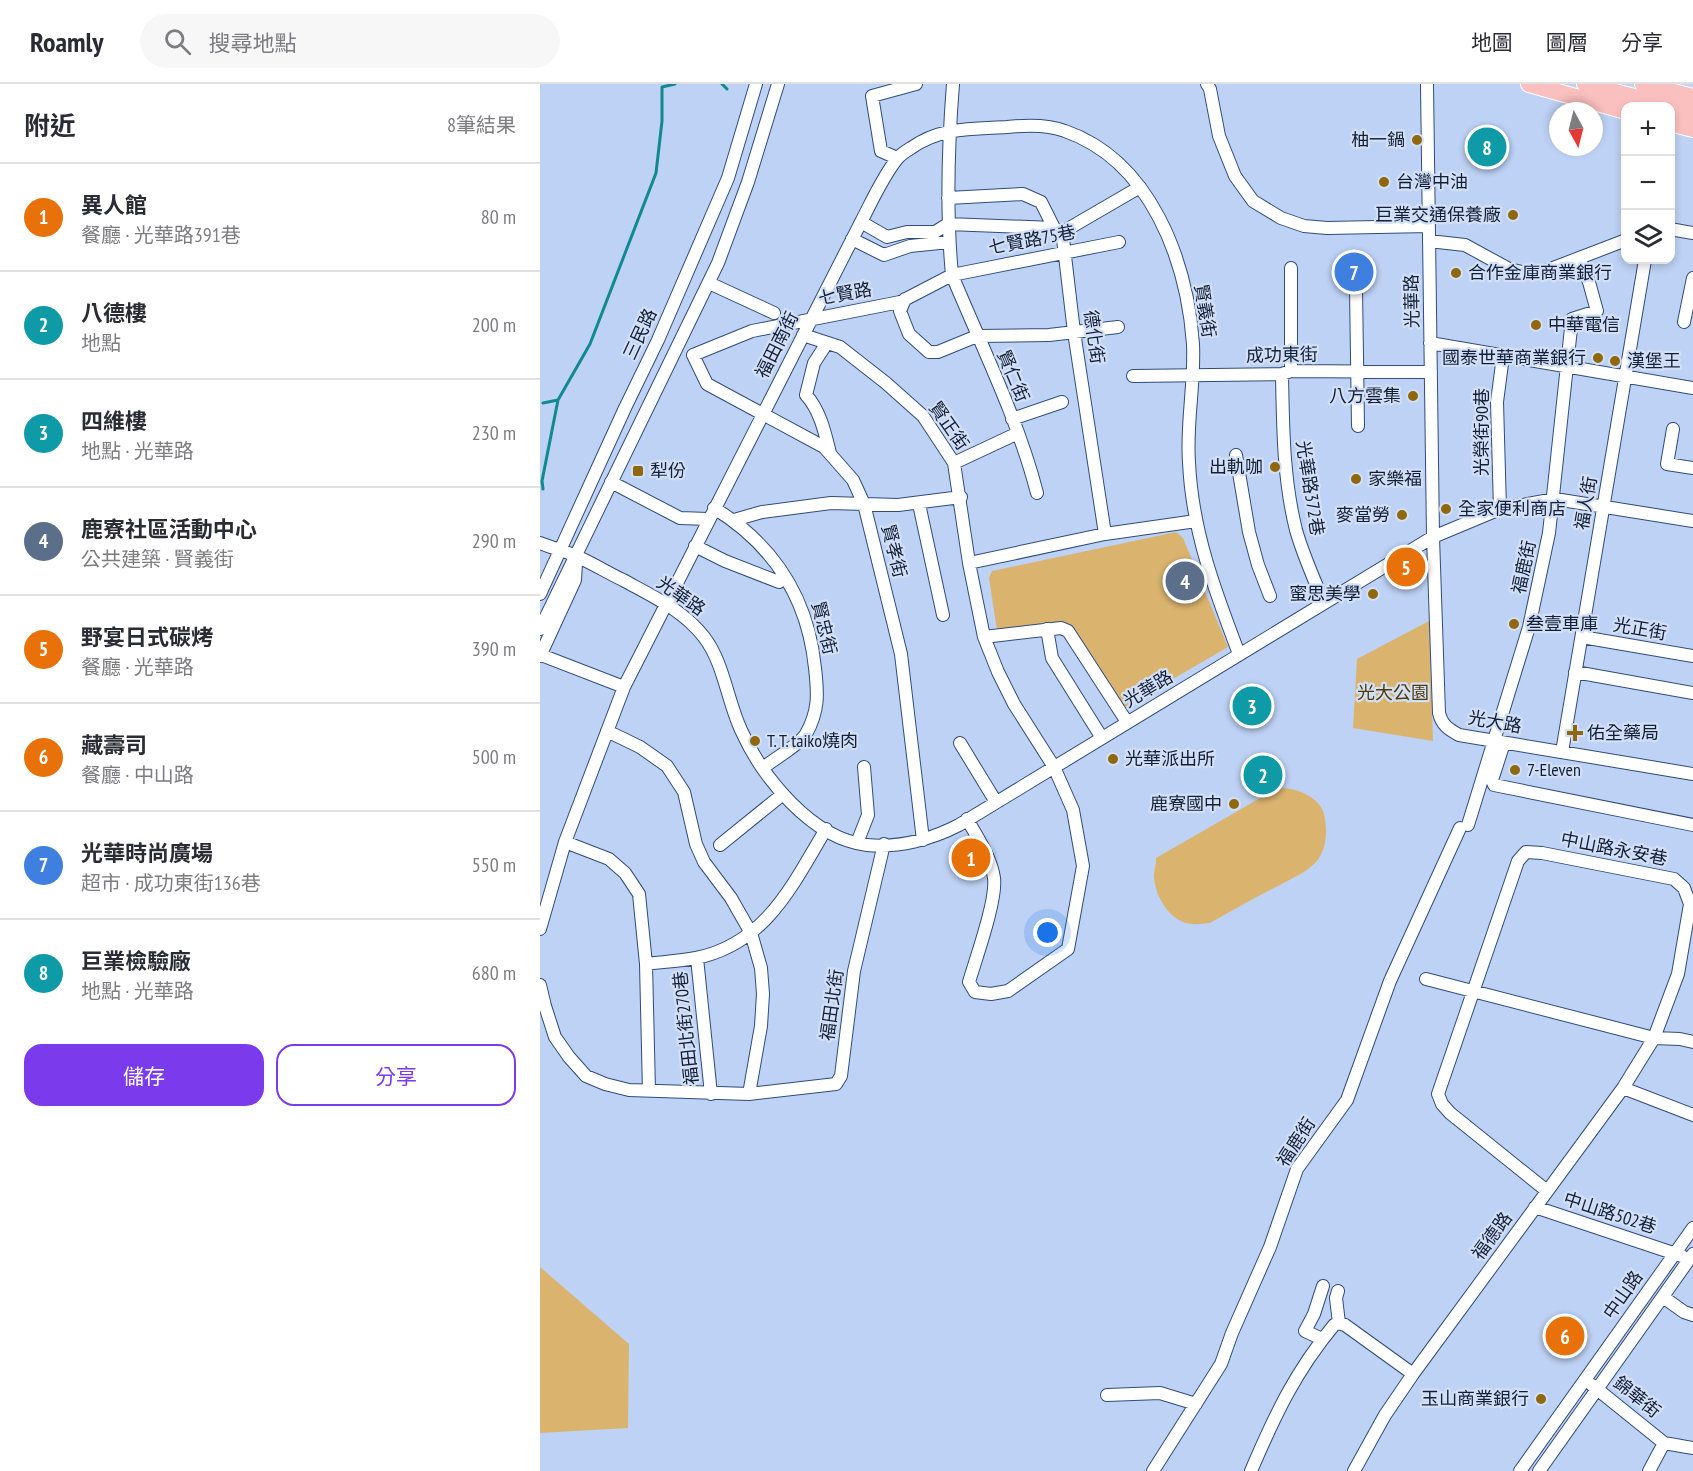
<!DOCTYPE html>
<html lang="zh-TW">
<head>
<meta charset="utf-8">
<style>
	body { margin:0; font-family:"PT Sans Narrow","Noto Sans TC",sans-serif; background:#f7f7f7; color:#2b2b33 }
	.controls { position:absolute; right:18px; top:18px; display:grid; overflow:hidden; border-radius:12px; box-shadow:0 3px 9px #0003 }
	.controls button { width:54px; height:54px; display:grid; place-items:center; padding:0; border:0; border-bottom:2px solid #e1e1e2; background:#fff; color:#2b2b33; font:30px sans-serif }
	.compass { position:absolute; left:1009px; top:18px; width:54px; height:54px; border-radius:50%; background:#fff; box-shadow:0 3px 9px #0003; rotate:173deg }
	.you { position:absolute; left:508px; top:849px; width:21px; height:21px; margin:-15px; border:4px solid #fff; border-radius:50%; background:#1a73e8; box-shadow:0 0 0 9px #1a73e833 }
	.badge { display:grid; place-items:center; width:39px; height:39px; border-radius:50%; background:#7c3aed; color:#fff; font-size:20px; font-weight:700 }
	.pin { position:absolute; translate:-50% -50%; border:3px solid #fff; box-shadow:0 2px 6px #0006 }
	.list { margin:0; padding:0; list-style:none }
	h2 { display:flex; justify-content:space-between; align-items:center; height:78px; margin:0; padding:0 24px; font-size:26px }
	h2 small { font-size:20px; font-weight:400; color:#7c7c81 }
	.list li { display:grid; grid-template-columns:39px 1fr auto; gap:18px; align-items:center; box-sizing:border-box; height:108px; padding:0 24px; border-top:2px solid #e1e1e2 }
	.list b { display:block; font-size:22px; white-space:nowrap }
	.list p { margin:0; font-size:20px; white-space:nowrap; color:#7c7c81 }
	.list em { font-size:20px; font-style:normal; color:#7c7c81 }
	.actions { display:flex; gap:12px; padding:18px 24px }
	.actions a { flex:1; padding:14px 0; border:2px solid #7c3aed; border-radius:18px; text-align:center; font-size:21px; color:#7c3aed }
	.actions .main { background:#7c3aed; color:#fff }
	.icon { flex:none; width:33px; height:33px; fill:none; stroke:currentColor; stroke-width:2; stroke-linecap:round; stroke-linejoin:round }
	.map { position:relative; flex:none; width:1153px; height:1387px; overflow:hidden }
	header { display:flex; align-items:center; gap:36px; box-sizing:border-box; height:84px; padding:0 30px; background:#fff; border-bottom:2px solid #e1e1e2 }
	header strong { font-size:28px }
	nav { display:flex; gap:33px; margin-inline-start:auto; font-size:21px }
	.search { width:420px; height:54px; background:#f7f7f7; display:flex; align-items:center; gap:15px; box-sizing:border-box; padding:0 21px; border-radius:33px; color:#7c7c81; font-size:22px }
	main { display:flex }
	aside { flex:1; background:#fff }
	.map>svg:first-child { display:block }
	.green { fill:#dab46f }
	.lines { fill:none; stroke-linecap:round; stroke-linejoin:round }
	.stream { stroke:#118990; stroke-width:3 }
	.minor-casing { stroke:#304b7c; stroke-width:14 }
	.major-casing { stroke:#fff; stroke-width:18 }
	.minor { stroke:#fff; stroke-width:12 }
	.major { stroke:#fac0bf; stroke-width:16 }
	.poi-dot { fill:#8f680e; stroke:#d2dff7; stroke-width:2 }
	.labels { text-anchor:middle; stroke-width:4.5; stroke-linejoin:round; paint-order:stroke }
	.poi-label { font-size:18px; fill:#131f34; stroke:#d2dff7; text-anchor:start }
	.street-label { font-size:18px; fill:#131f34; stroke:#d2dff7 }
	.park-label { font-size:18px; fill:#533a01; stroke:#d2dff7 }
</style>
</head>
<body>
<header>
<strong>Roamly</strong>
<div class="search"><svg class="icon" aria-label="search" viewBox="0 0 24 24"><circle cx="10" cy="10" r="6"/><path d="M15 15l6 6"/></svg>搜尋地點</div>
<nav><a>地圖</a><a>圖層</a><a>分享</a></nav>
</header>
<main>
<aside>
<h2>附近<small>8筆結果</small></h2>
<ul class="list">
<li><span class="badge" style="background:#e8710a">1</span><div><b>異人館</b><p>餐廳 · 光華路391巷</p></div><em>80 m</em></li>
<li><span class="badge" style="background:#0f9aa8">2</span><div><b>八德樓</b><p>地點</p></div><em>200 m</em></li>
<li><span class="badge" style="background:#0f9aa8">3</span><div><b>四維樓</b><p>地點 · 光華路</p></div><em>230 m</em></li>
<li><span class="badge" style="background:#5c6f8a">4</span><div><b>鹿寮社區活動中心</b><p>公共建築 · 賢義街</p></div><em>290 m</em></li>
<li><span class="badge" style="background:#e8710a">5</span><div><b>野宴日式碳烤</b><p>餐廳 · 光華路</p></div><em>390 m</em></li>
<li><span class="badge" style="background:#e8710a">6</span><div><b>藏壽司</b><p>餐廳 · 中山路</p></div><em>500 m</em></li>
<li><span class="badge" style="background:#3f7fe0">7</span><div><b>光華時尚廣場</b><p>超市 · 成功東街136巷</p></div><em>550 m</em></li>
<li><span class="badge" style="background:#0f9aa8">8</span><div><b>巨業檢驗廠</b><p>地點 · 光華路</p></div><em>680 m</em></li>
</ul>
<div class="actions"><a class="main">儲存</a><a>分享</a></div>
</aside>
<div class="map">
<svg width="1153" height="1387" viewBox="0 0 1153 1387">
	<rect width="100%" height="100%" fill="#bed2f5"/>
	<path class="green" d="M 636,448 L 643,454 L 688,563 L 583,624 L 540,556 L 517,546 L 458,553 L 449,494 L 452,487 Z
		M 889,537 L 893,657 L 813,644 L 817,575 Z
		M 744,704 C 759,705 780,714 784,730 C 788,748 787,770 772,782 C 763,790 750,795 740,801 C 716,813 693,826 670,839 C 662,840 654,841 646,839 C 628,834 615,811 614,793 C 613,787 617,781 616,774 L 734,706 Z
		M 0,1183 L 89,1260 L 88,1344 L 0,1349 Z"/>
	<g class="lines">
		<path class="stream" d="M 182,0 L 187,5
			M 3,319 L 18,316 L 50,260 L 116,89 L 122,37 L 122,3 L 135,0
			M 3,405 L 2,397 L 18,316"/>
		<defs>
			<path id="minor" d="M 667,0 L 670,5 L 679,52 L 695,92 L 713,117 L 741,134 L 764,142 L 787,144 L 889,142
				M 887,0 L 893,453 L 899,629 C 902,641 908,645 919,651 L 1153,690
				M 357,74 L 341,67 L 332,12 L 376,0
				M 408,114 L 483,110 L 501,118 L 514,144
				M 321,138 L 347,153 L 367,148 L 395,148 L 408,140 L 514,144 L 525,150
				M 1130,145 L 1153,149
				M 312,155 L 344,171 L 370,162 L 409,158
				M 889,157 L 925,161 L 969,185 L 982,188 L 1000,189 L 1086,156
				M 169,199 L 234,229
				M 816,204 L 818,342
				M 365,215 L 360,227 L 369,250 L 389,268 L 398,268 L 437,252 L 509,251 L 578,243
				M 1144,238 L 1153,194
				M 263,251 L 300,263 L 346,299 L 383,332 L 414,379 L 429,479 L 444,553 L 458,588 L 474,620 L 514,683 L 533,726 L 543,782 L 528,865 L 468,907 L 451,910 L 435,908 L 429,898 C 436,874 457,816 454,794 C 451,773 437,753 427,735
				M 287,259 L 274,279 L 266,311 C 280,326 285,349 290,369
				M 890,259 L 1153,304
				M 153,271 L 167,300 L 284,363 L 313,396 L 324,420 L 361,570 L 383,756
				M 153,271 L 212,247 L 360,218 L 412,191 C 406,127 408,63 413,0
				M 751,287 L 751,184
				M 742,290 C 743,342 743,394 756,446 C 763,471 774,495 784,519
				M 593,292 L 742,290 L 751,287 L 891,288
				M 472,335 L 522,318
				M 1133,345 L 1127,380 L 1153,384
				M 696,371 L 709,448 L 718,481 L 730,512
				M 414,379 L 478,349
				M 71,398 L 140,434 L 168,435
				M 497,409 C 478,335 441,261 412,191 L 579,158
				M 379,420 L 403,531
				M 174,424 C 234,461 268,514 275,584 C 278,610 279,627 266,650 C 259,661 234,675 223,684
				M 960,425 L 957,318 L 963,272
				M 194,436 L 222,428 L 291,419 L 358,421 L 421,413
				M 565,450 L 534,248 L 523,155 L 526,146 L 600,103
				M 0,459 C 12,464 26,467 38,473 C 54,480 68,489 83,496 C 112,512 143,526 164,553 C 184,579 187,616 201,646 C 222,693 272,755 327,761 C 359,764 392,755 419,741 L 893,453 L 960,425 L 1015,415 L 1153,437
				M 155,462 L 185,477 L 239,498
				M 429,479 L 565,450 L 656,437
				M 0,510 L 85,324 L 118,256 L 188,94 L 216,0
				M 0,545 L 178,179 L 208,98 L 238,0
				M 507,545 L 512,574 L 562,654
				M 444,553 L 521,544 L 528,547 L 587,638
				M 1042,553 L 1153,572
				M 1,571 L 84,603
				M 0,572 L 35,496 L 36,479
				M 1035,588 L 1153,609
				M 67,647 L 100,663 L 127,682 L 144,708 L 156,760 L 164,778 L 191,814 L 211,849 L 221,884 L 223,910 L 221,942 L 209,1010
				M 420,659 L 456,718
				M 964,659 L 952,696 L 954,701 L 1153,741
				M 1022,668 L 1105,176
				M 928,741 L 989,543 L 1009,449 L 1032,235 L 1057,227 L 1049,198 L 1039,175
				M 25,758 L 69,775 L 85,789 L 99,810 L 106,880 L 109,1007
				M 317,759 L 328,731 L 324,683
				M 180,761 L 243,710
				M 0,845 L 25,758 L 84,603 L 321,138 C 331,119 343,92 357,75 C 360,71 366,67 371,64 C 400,43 433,45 467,43 C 486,41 507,40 525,47 C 611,77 647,177 653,260 C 655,300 646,340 649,378 C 652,447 675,507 699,570
				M 157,874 L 171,1010
				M 106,880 C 122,878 140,877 156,874 C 226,860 253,800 286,745
				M 886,895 L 1114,954 L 1140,955 L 1153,958
				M 0,901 L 5,922 L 15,953 L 29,973 L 46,992 L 65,1000 L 89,1006 L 209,1010 L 296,1000 L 301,992 L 314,887 L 344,760
				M 1083,1004 L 1153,1031
				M 995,1123 L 1142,1172
				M 798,1207 L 796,1214 L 799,1239
				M 1123,1213 L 1144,1228 L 1153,1231
				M 782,1255 L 765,1247 L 774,1230 L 783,1202
				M 1052,1301 L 1124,1359 L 1153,1364
				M 567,1311 L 620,1309 L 656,1320
				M 613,1387 L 681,1280 L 692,1249 L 730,1163 L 757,1085 L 807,1016 L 850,897 L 920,744
				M 711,1387 C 735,1331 755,1288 794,1241 L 799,1239 L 805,1241 L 873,1290
				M 814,1387 L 845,1331 L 873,1290 L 1083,1004 L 1114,954 L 1138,890 L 1150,820 L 1144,804 L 1134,795 L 1002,769 L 986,768 L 978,777 L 898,1010 L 902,1020 L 910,1029 L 1007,1107
				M 980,1387 L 1153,1144
				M 999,1387 L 1153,1170
				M 1109,1387 L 1124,1359"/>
			<path id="major" d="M 989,0 L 1086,27
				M 1045,0 L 1128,22
				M 1103,0 L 1153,13
				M 1130,23 L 1153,29
				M 1130,39 L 1153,45"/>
		</defs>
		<use href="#minor" class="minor-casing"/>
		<use href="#major" class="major-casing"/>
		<use href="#minor" class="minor"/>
		<use href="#major" class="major"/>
	</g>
	<g class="poi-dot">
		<circle cx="877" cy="56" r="6"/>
		<circle cx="844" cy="98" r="6"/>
		<circle cx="973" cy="131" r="6"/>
		<circle cx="916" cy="189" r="6"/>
		<circle cx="996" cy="241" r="6"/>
		<circle cx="1058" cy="274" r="6"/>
		<circle cx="1075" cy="277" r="6"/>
		<circle cx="873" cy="312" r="6"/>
		<circle cx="735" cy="383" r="6"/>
		<rect x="92" y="381" width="12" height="12" rx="3"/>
		<circle cx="816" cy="395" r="6"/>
		<circle cx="906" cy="425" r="6"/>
		<circle cx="862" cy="431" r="6"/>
		<circle cx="833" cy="510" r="6"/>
		<circle cx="974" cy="540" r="6"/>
		<path d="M1032 640h6v6h6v6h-6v6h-6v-6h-6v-6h6z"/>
		<circle cx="215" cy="657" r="6"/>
		<circle cx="573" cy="675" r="6"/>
		<circle cx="975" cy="686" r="6"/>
		<circle cx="694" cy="720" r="6"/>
		<circle cx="1001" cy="1315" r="6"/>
	</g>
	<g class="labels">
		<g class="poi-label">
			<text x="865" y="62" text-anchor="end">柚一鍋</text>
			<text x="856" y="104">台灣中油</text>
			<text x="961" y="137" text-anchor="end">巨業交通保養廠</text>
			<text x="928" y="195">合作金庫商業銀行</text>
			<text x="1008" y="247">中華電信</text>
			<text x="1046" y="280" text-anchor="end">國泰世華商業銀行</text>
			<text x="1087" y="283">漢堡王</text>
			<text x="861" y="318" text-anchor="end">八方雲集</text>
			<text x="723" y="389" text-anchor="end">出軌咖</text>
			<text x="110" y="393">犁份</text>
			<text x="828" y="401">家樂福</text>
			<text x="918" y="431">全家便利商店</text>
			<text x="850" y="437" text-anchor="end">麥當勞</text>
			<text x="821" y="516" text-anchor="end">蜜思美學</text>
			<text x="986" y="546">叁壹車庫</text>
			<text x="1047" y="655">佑全藥局</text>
			<text x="227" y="663">T. T. taiko燒肉</text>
			<text x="585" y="681">光華派出所</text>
			<text x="987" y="692">7-Eleven</text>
			<text x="682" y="726" text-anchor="end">鹿寮國中</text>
			<text x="989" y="1321" text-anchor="end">玉山商業銀行</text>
		</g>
		<g class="street-label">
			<text transform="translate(492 156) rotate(-11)" y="6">七賢路75巷</text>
			<text transform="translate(305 210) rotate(-11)" y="6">七賢路</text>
			<text transform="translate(872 217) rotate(-91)" y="6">光華路</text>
			<text transform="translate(665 227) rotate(81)" y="6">賢義街</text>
			<text transform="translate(100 250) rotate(-65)" y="6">三民路</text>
			<text transform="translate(554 253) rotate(82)" y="6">德化街</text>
			<text transform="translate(237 261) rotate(-63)" y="6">福田南街</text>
			<text transform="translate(742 271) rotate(-1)" y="6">成功東街</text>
			<text transform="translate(473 292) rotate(67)" y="6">賢仁街</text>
			<text transform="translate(409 342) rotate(55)" y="6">賢正街</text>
			<text transform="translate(942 348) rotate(-90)" y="6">光榮街90巷</text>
			<text transform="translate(770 404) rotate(81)" y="6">光華路372巷</text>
			<text transform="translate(1046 419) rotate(-80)" y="6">福人街</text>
			<text transform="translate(354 467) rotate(76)" y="6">賢孝街</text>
			<text transform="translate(984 483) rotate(-78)" y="6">福鹿街</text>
			<text transform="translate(141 512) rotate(35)" y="6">光華路</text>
			<text transform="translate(284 544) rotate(76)" y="6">賢忠街</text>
			<text transform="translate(1100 545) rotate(10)" y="6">光正街</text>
			<text transform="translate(608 605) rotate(-31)" y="6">光華路</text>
			<text transform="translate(955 638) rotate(10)" y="6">光大路</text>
			<text transform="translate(1074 765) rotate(11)" y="6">中山路永安巷</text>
			<text transform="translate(292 921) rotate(-82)" y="6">福田北街</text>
			<text transform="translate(146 944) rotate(-96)" y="6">福田北街270巷</text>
			<text transform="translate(756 1058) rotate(-57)" y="6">福鹿街</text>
			<text transform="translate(1070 1129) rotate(18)" y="6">中山路502巷</text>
			<text transform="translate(952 1152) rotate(-54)" y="6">福德路</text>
			<text transform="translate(1083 1211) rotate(-55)" y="6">中山路</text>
			<text transform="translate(1097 1313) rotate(39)" y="6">錦華街</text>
		</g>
		<g class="park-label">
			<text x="853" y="615">光大公園</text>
		</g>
	</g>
</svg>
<div class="controls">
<button>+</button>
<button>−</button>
<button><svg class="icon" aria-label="layers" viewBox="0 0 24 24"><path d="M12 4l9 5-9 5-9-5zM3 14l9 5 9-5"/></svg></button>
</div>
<svg class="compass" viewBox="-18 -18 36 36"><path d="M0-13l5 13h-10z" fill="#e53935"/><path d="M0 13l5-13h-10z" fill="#7c7c81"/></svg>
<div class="you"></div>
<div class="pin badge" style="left:431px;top:774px;background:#e8710a">1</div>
<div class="pin badge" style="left:723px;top:691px;background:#0f9aa8">2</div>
<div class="pin badge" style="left:712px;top:622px;background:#0f9aa8">3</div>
<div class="pin badge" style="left:645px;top:497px;background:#5c6f8a">4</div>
<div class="pin badge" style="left:866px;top:483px;background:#e8710a">5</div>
<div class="pin badge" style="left:1025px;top:1252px;background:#e8710a">6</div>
<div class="pin badge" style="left:814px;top:188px;background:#3f7fe0">7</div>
<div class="pin badge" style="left:947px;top:63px;background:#0f9aa8">8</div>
</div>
</main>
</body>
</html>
